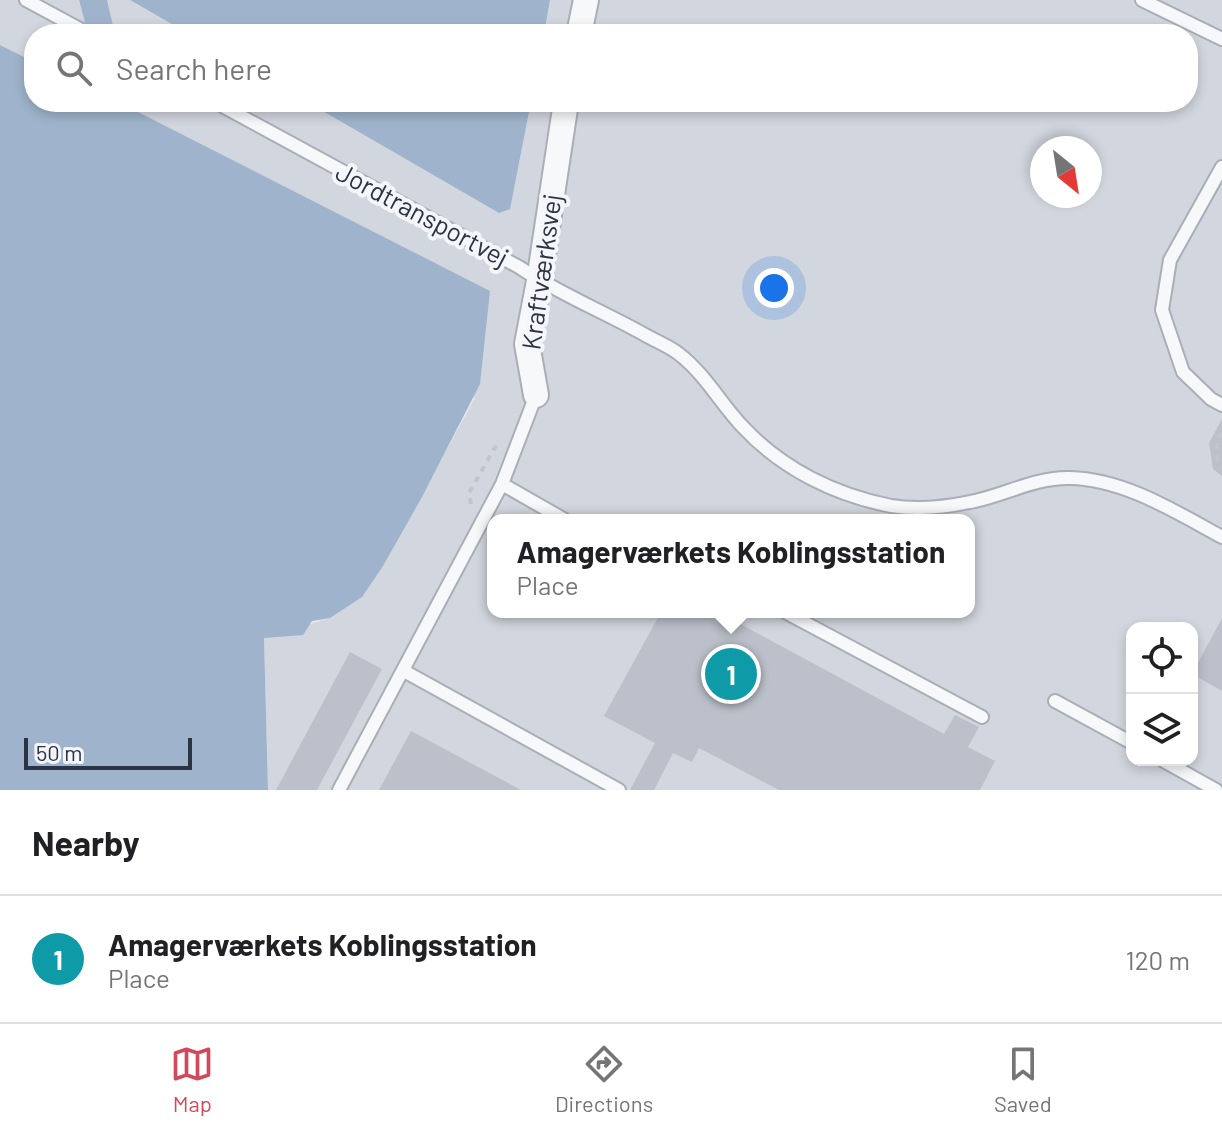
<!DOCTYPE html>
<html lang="en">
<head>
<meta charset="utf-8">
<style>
	body { margin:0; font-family:Barlow,sans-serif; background:#f2f2f2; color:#202124 }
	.controls { position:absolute; right:24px; bottom:24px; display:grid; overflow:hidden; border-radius:16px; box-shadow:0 4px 12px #0003 }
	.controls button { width:72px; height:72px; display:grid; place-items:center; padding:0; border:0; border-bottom:2px solid #e0e0e0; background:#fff; color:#202124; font:40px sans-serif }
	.compass { position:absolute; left:1030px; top:136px; width:72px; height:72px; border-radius:50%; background:#fff; box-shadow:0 4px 12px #0003; rotate:150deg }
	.scale { position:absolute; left:24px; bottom:20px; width:168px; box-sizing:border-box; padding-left:8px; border:4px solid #2b3445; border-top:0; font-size:22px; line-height:28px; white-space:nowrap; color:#2b3445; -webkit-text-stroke:6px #f4f6f9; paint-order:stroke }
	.you { position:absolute; left:774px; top:288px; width:28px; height:28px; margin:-20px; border:6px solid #fff; border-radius:50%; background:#1a73e8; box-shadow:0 0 0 12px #1a73e833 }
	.badge { display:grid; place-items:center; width:52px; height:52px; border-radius:50%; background:#d1495b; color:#fff; font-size:26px; font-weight:700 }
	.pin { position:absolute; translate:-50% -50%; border:4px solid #fff; box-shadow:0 2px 8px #0006 }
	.popup { position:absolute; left:487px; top:514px; width:488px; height:104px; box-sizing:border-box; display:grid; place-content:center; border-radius:16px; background:#fff; filter:drop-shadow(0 2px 6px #0005); font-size:26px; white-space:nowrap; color:#757577 }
	.popup b { font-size:30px; color:#202124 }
	.popup::after { content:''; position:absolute; left:50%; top:100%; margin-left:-16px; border:16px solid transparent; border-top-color:#fff }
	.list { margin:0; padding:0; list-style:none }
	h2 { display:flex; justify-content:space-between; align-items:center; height:104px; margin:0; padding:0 32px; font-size:34px }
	h2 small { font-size:26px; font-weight:400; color:#757577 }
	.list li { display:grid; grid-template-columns:52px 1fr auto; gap:24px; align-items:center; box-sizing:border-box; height:128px; padding:0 32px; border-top:2px solid #e0e0e0 }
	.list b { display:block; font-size:30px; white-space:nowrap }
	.list p { margin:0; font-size:26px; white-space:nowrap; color:#757577 }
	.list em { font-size:26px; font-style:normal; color:#757577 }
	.icon { flex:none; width:44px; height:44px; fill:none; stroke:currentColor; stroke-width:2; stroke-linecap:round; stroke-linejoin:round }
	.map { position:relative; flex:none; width:1222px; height:790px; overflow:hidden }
	.search { position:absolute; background:#fff; box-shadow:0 4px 12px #0003; left:24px; right:24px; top:24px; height:88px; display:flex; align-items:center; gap:20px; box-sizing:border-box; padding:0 28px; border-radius:32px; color:#757577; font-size:30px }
	.sheet { height:232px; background:#fff }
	nav { display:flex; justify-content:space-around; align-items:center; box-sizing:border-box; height:112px; border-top:2px solid #e0e0e0; background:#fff; font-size:22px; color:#757577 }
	nav a { display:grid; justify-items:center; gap:4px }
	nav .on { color:#d1495b }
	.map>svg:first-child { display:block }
	.built { fill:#d2d6de; fill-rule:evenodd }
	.water { fill:#9fb4cc }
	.building { fill:#bbc0ca }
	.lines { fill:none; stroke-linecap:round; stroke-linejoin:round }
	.lane-casing { stroke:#a9aeb7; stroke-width:16 }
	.street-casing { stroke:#a9aeb7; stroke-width:28 }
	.path { stroke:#c2c5cb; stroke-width:4; stroke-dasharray:6 6; stroke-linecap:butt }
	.lane { stroke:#f7f8fa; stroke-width:12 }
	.street { stroke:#f7f8fa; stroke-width:24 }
	.labels { text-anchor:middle; stroke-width:8; stroke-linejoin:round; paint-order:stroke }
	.street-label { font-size:26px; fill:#2b3445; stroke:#f4f6f9 }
</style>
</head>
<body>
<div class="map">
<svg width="1222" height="790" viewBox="0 0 1222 790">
	<rect width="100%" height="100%" fill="#e4e7ec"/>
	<path class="built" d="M 0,0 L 79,0 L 88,34 L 34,34 L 34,62 L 0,45 Z
		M 107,0 L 130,0 L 189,34 L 115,34 Z
		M 550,0 L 1222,0 L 1222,790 L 268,790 L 264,638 L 330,618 L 383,566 L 475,398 L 132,109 L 130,102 L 307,102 L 499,213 L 510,208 L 531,102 L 1188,102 L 1188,34 L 544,34 ZM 1042,148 L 1090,148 L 1090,196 L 1042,196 ZM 493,520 L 969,520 L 969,612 L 493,612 ZM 1132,628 L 1192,628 L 1192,760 L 1132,760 Z"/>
	<path class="water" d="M 79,0 L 107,0 L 115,34 L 88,34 Z
		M 130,0 L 550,0 L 544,34 L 189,34 Z
		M 0,45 L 34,62 L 34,102 L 130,102 L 132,109 L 490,291 L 480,384 L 422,497 L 383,566 L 362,597 L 330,618 L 312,621 L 303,635 L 264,638 L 268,790 L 0,790 Z
		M 307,102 L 531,102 L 510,209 L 499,213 Z"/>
	<path class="building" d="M 1222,419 L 1222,476 L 1213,469 L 1209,443 Z
		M 661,612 L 718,612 L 944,734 L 955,715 L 979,727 L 968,747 L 995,761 L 980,790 L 779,790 L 699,748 L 692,762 L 673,753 L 654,790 L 630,790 L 655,743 L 604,716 Z
		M 1222,618 L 1222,691 L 1192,674 Z
		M 350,652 L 382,669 L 317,790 L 276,790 Z
		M 411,731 L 521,790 L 379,790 Z"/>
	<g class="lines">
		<defs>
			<path id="lane" d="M 26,0 L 89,34
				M 1142,0 L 1222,39
				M 215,102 L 519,267 C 559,294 605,312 647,336 C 658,342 670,347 679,354 C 705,374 721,404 743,427 C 782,469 835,495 891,506 C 916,510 946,507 970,502 C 1003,496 1035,477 1070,478 C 1124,479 1176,512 1222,537
				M 1222,167 L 1170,260 L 1162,310 L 1183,372 L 1211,399 L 1222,405
				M 502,484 L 565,520
				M 785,612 L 982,717
				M 404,671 L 619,790
				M 1055,701 L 1132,743
				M 1162,760 L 1216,790
				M 339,790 L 502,484 L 536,395"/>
			<path id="street" d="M 579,34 L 586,0
				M 536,395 L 527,344 L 539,281 L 566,102"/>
		</defs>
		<use href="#lane" class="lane-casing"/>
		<use href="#street" class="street-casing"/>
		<path class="path" d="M 1222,432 C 1216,444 1214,457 1222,468
			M 471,504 L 469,493 L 497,444"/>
		<use href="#lane" class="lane"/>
		<use href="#street" class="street"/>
	</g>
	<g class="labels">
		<g class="street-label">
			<text transform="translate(422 215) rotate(28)" y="9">Jordtransportvej</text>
			<text transform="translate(542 272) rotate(-82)" y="9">Kraftværksvej</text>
		</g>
	</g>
</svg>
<div class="controls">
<button><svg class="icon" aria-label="locate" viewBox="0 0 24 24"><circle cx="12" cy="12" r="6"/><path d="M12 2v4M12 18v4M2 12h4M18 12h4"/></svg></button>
<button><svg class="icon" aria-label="layers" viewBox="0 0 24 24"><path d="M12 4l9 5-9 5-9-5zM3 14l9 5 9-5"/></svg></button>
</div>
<svg class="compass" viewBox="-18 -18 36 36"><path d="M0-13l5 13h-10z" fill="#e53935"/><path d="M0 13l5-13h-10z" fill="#757577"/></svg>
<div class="scale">50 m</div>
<div class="you"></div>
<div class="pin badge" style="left:731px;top:674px;background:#0f9aa8">1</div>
<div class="popup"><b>Amagerværkets Koblingsstation</b>Place</div>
<div class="search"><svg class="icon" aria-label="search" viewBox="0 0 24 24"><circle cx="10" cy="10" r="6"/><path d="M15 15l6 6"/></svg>Search here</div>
</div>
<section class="sheet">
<h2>Nearby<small></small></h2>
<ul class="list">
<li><span class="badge" style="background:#0f9aa8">1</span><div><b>Amagerværkets Koblingsstation</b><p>Place</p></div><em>120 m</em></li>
</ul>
</section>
<nav>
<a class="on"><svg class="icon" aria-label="map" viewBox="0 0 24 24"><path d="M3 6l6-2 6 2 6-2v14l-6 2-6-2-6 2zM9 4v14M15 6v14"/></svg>Map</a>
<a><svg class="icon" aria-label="directions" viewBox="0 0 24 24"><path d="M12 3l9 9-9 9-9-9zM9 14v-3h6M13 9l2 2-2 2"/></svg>Directions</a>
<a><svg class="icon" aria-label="saved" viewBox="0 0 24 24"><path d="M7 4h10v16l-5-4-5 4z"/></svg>Saved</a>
</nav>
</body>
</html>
